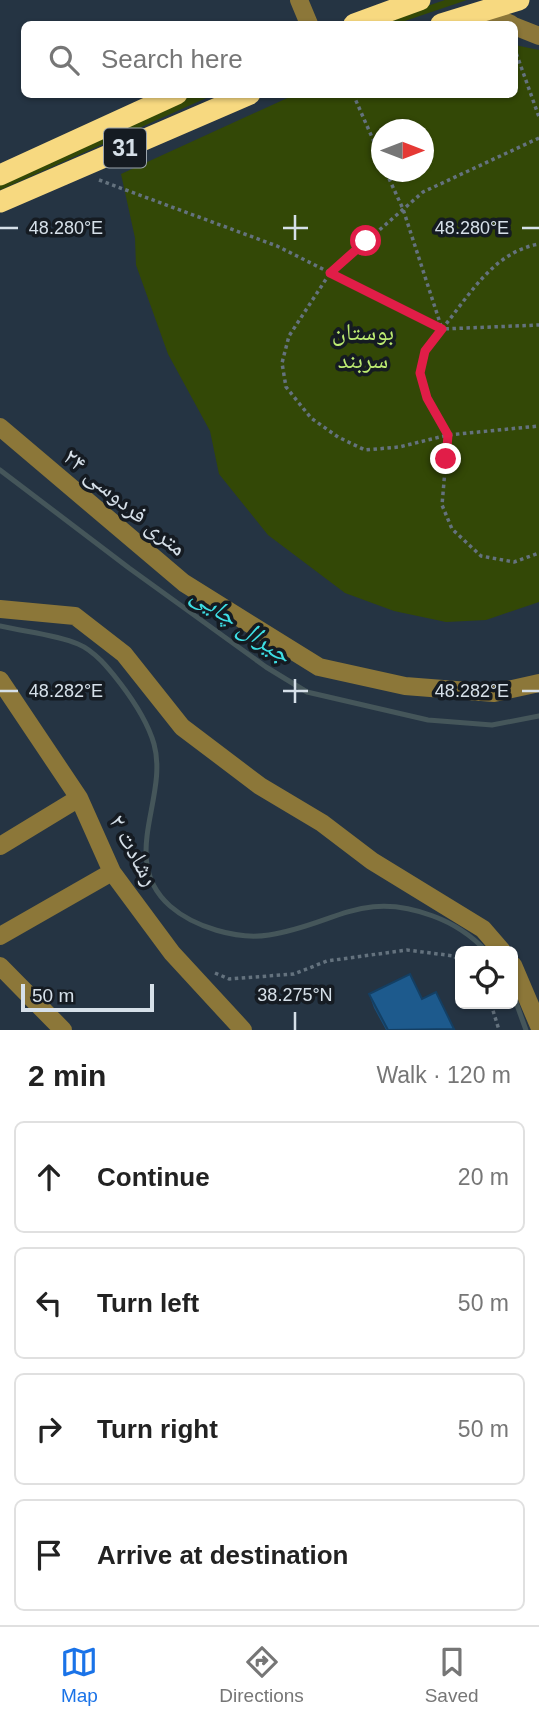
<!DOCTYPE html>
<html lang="en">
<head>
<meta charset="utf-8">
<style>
	body { margin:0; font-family:Helvetica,"Noto Naskh Arabic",sans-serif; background:#f2f2f2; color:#222 }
	.controls { position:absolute; right:21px; bottom:21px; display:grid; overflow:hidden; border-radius:10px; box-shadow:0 2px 5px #0004 }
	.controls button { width:63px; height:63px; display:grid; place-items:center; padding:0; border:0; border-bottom:2px solid #e0e0e0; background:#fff; color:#222; font:35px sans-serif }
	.compass { position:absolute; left:371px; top:119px; width:63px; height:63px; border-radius:50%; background:#fff; box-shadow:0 2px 5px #0004; rotate:90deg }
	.scale { position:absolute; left:21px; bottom:18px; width:133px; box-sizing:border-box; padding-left:7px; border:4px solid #d6e0e9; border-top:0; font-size:19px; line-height:24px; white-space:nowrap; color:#d6e0e9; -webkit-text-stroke:5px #151b22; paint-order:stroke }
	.stop { position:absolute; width:21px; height:21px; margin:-16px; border:5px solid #e11d48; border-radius:50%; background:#fff }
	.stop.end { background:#e11d48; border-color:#fff; box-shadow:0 2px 7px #0008 }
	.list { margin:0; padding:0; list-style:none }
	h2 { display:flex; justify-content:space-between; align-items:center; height:91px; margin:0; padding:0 28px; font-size:30px }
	h2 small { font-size:23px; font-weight:400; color:#767676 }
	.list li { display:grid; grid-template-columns:46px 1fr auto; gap:21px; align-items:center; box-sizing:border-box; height:112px; margin:0 14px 14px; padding:0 14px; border:2px solid #e0e0e0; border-radius:10px }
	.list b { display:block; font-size:26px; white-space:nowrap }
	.list em { font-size:23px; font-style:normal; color:#767676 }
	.icon { flex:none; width:38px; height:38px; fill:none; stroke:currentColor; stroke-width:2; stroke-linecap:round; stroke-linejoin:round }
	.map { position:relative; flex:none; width:539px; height:1030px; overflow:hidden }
	.search { position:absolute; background:#fff; box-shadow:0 2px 5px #0004; left:21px; right:21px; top:21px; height:77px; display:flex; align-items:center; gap:18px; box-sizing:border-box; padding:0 24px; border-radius:10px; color:#767676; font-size:26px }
	.sheet { height:595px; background:#fff }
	nav { display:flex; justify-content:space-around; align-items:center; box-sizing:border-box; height:98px; border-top:2px solid #e0e0e0; background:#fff; font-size:19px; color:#767676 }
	nav a { display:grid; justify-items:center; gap:4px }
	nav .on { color:#1a73e8 }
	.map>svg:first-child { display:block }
	.green { fill:#334806; fill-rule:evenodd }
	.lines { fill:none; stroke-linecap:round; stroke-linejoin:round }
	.stream { stroke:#45565a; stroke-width:5 }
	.path { stroke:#64727e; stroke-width:3.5; stroke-dasharray:3.5 3.5; stroke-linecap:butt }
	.minor { stroke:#8c7739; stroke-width:18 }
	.highway { stroke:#f7d980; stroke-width:21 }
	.wall { fill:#194d79 }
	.building { fill:#1d5a8d; stroke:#143f63; stroke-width:2 }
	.route { stroke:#e11d48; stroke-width:9 }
	.ticks { fill:none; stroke:#d6e0e9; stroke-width:2.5 }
	.labels { text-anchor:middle; stroke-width:7; stroke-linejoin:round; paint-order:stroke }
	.shield { fill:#151b22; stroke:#9ca5ad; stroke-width:2 }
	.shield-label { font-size:23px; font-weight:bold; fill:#d6e0e9 }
	.park-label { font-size:24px; fill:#bdec72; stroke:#151b22 }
	.street-label { font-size:24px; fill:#d6e0e9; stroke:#151b22 }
	.water-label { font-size:26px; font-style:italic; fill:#3ddee4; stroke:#151b22 }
	.ticks-label { font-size:18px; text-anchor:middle; fill:#d6e0e9; stroke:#151b22; stroke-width:7; stroke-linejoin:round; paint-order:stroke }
</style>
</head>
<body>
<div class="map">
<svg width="539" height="1030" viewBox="0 0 539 1030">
	<rect width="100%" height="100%" fill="#253443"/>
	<path class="green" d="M 445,0 L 467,0 L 396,24 L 374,24 Z
		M 515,45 L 539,50 L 539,602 L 486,620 L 446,622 L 394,611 L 345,593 L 268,535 L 219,474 L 210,431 L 168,354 L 136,265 L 135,238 L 121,174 L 294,95 L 514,94 ZM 382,130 L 424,130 L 424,172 L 382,172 Z
		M 191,95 L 213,95 L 0,190 L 0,181 L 133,118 Z"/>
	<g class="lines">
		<path class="stream" d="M 0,470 L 129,568 L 266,667 L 307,692 L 428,720 L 492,725 L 539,716
			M 0,626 C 25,632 54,634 78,644 C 95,651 109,669 120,683 C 133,700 148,723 154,744 C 169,798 118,860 170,906 C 194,927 237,940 269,935 C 334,925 362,889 433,916 C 452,923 472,936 486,951
			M 513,994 L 526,1030"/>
		<path class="path" d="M 514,47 L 539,117
			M 353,94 L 382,160
			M 539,138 L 423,192 L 330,273 L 289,336 L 282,363 L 286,387 L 311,418 L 338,437 L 365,450 L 399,447 L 448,435 L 539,426
			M 386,172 L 403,209 L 442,329 L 424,351 L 420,373 L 427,398 L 448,435 L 442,505 L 452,529 L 481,556 L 514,562 L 539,553
			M 99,180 L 277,246 L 442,329 L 539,325
			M 442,329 C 469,296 493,252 539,244
			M 215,973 L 229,979 L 294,974 L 327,961 L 407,950 L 454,956 L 460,962
			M 491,1004 L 499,1030"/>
		<path class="minor" d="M 299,0 L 309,24
			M 483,12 L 511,24
			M 514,26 L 539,36
			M 0,427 L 184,583 L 319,667 L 405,686 L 494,693 L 539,683
			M 0,609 L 75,616 L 124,654 L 182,727 L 260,786 L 322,823 L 372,861 L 483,929 L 502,951
			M 0,680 L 79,798 L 112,872 L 172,953 L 243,1030
			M 0,846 L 79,798
			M 0,936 L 112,872
			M 513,965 L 539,1026
			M 0,966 L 63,1030"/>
		<path class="highway" d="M 354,24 L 420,0
			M 441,24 L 519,0
			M 0,175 L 177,94
			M 0,202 L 250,94"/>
	</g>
	<path class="wall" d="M 436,992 L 455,1030 L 386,1030 L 374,1008 L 369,994 L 422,999 Z"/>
	<path class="building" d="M 410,974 L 422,999 L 436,992 L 454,1029 L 388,1030 L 369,994 Z"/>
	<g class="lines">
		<path class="route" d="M 366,241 L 330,273 L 442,329 L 425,351 L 420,373 L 427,398 L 448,435 L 446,459"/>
	</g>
	<path class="ticks" d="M 295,215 L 295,240M 0,228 L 18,228M 283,228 L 308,228M 522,228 L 539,228M 295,679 L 295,703M 0,691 L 18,691M 283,691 L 308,691M 522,691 L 539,691M 295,1012 L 295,1030"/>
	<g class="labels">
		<rect class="shield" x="104" y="128.5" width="42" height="39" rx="5"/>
		<g class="shield-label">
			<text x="125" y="156">31</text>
		</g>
		<g class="park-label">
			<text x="363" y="340">بوستان<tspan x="363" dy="28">سربند</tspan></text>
		</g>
		<g class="street-label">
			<text transform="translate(125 502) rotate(40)" y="8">۲۴ متری فردوسی</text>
			<text transform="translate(134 850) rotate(61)" y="8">رشادت ۲</text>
		</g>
		<g class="water-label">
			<text transform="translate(242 624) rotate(35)" y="9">جیرال چایی</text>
		</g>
	</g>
	<g class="ticks-label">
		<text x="66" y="234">48.280°E</text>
		<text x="472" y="234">48.280°E</text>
		<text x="472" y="697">48.282°E</text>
		<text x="66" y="697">48.282°E</text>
		<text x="295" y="1001">38.275°N</text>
	</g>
</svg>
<div class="controls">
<button><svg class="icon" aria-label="locate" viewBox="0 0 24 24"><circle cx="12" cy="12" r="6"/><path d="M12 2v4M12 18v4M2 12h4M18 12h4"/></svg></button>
</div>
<svg class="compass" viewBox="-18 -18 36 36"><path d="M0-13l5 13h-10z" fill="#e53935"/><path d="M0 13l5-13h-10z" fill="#767676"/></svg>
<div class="scale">50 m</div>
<div class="stop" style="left:366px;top:241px"></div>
<div class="stop end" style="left:446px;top:459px"></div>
<div class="search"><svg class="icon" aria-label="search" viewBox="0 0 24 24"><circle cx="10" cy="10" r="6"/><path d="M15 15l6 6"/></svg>Search here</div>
</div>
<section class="sheet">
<h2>2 min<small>Walk · 120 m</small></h2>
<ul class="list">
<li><svg class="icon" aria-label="ahead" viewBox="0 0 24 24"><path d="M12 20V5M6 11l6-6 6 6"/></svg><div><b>Continue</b></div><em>20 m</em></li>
<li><svg class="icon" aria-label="left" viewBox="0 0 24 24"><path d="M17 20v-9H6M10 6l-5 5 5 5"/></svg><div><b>Turn left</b></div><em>50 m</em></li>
<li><svg class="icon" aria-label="right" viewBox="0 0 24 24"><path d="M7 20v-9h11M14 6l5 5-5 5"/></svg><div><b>Turn right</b></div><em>50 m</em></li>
<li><svg class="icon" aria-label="arrive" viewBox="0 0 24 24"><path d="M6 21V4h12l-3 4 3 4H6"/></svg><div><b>Arrive at destination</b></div></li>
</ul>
</section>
<nav>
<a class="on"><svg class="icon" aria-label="map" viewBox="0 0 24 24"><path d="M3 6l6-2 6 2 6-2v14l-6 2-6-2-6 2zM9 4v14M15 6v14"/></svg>Map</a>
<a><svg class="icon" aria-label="directions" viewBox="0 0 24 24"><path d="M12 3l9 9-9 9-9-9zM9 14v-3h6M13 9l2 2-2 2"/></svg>Directions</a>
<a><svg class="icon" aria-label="saved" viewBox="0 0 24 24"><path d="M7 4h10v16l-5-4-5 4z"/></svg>Saved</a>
</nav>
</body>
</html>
